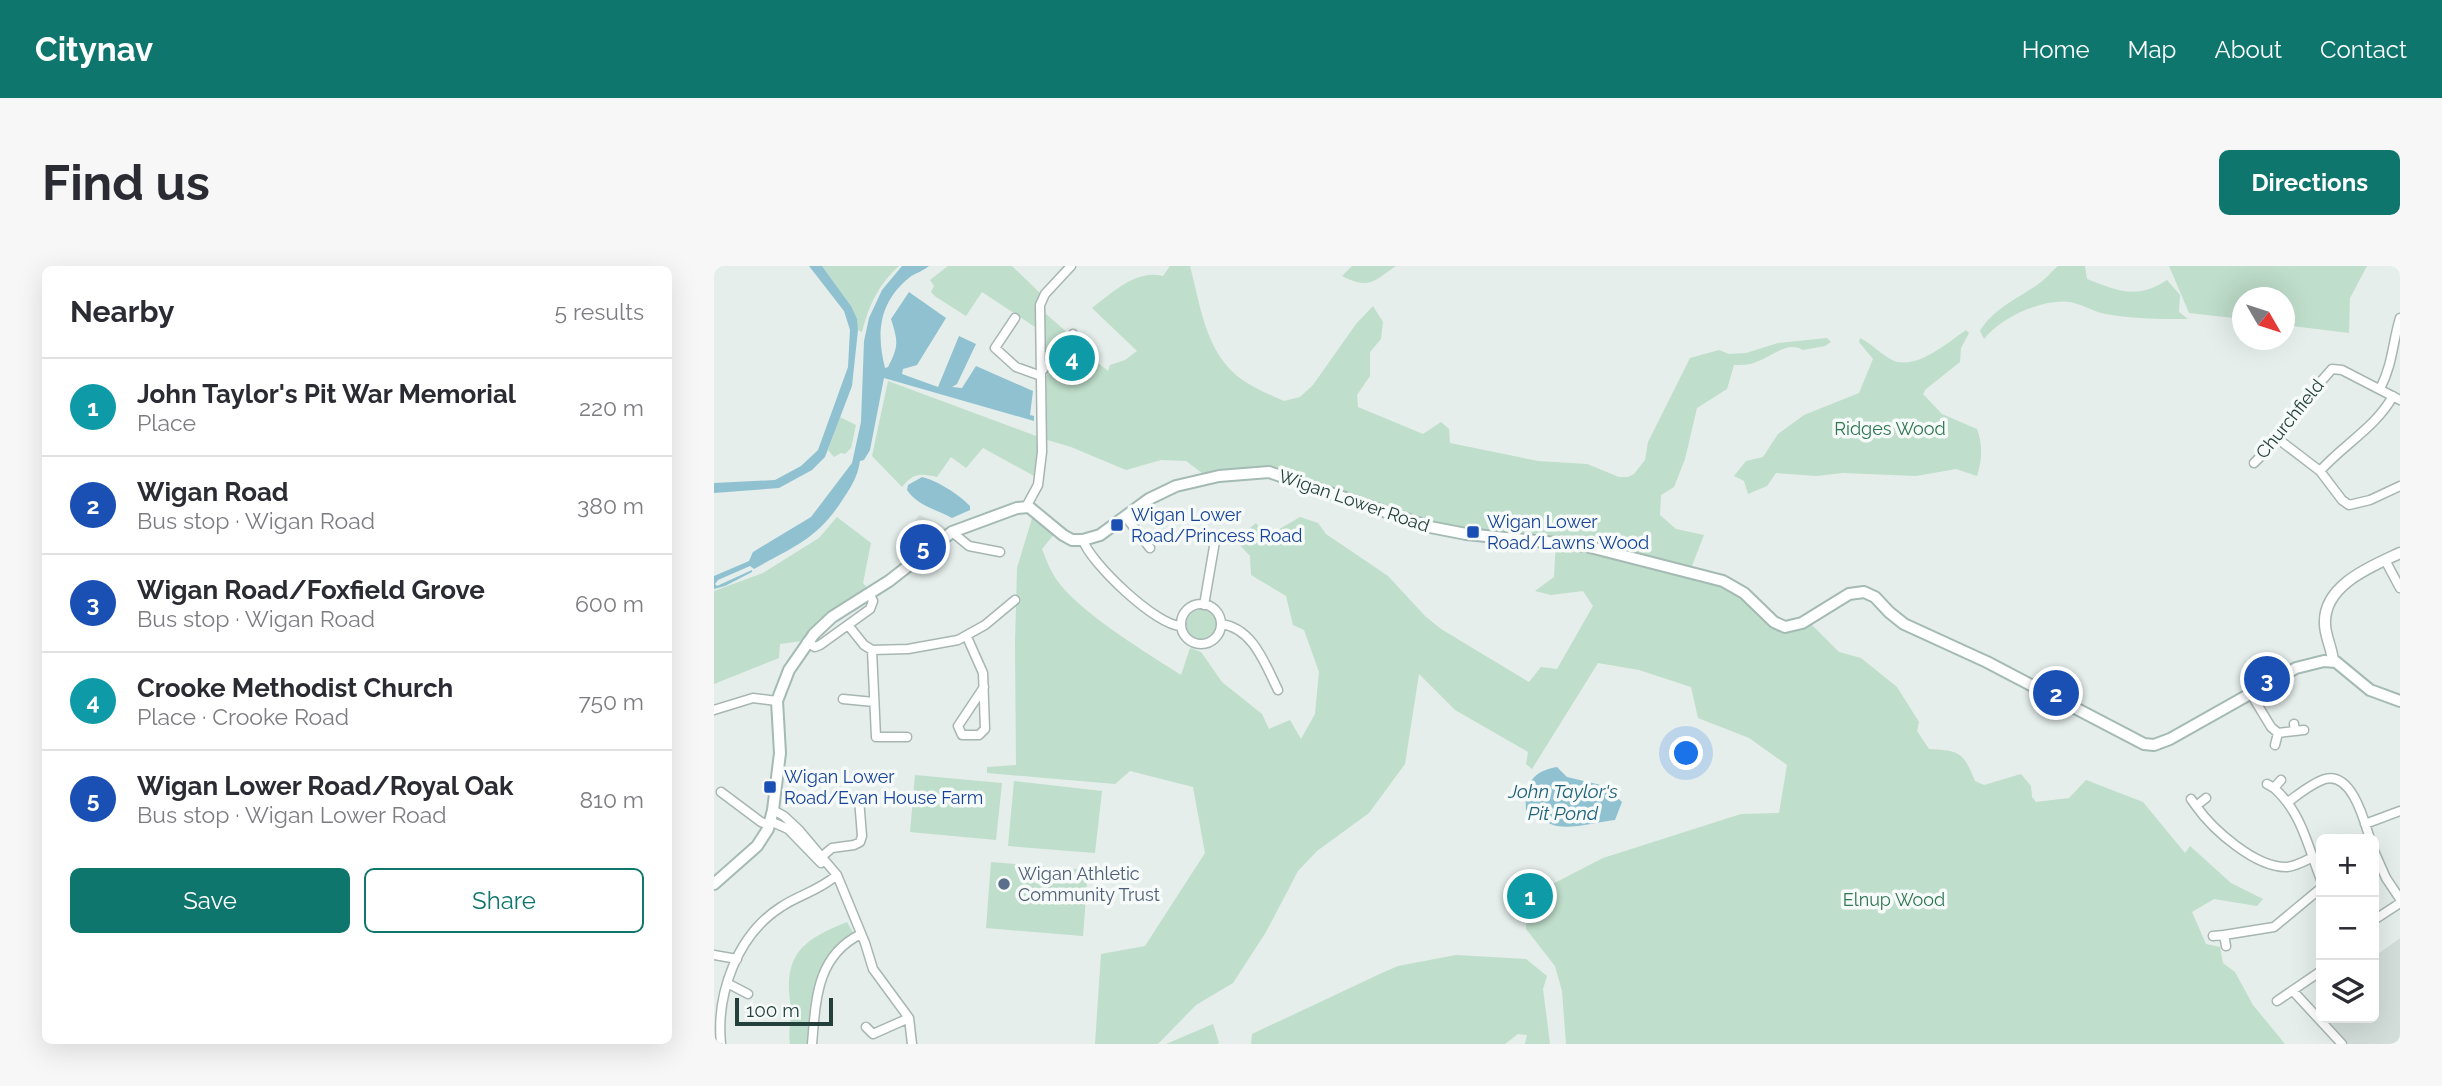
<!DOCTYPE html>
<html lang="en">
<head>
<meta charset="utf-8">
<style>
	body { margin:0; font-family:Raleway,sans-serif; background:#f7f7f7; color:#2b2b33 }
	.controls { position:absolute; right:21px; bottom:21px; display:grid; overflow:hidden; border-radius:10px; box-shadow:0 7px 28px #0002 }
	.controls button { width:63px; height:63px; display:grid; place-items:center; padding:0; border:0; border-bottom:2px solid #e1e1e2; background:#fff; color:#2b2b33; font:35px sans-serif }
	.compass { position:absolute; left:1518px; top:21px; width:63px; height:63px; border-radius:50%; background:#fff; box-shadow:0 7px 28px #0002; rotate:129deg }
	.scale { position:absolute; left:21px; bottom:18px; width:98px; box-sizing:border-box; padding-left:7px; border:4px solid #24403b; border-top:0; font-size:19px; line-height:24px; white-space:nowrap; color:#24403b; -webkit-text-stroke:5px #f6faf9; paint-order:stroke }
	.you { position:absolute; left:973px; top:488px; width:24px; height:24px; margin:-18px; border:5px solid #fff; border-radius:50%; background:#1a73e8; box-shadow:0 0 0 10px #1a73e833 }
	.badge { display:grid; place-items:center; width:46px; height:46px; border-radius:50%; background:#0f766e; color:#fff; font-size:23px; font-weight:700 }
	.pin { position:absolute; translate:-50% -50%; border:4px solid #fff; box-shadow:0 2px 7px #0006 }
	.list { margin:0; padding:0; list-style:none }
	h2 { display:flex; justify-content:space-between; align-items:center; height:91px; margin:0; padding:0 28px; font-size:30px }
	h2 small { font-size:23px; font-weight:400; color:#7c7c81 }
	.list li { display:grid; grid-template-columns:46px 1fr auto; gap:21px; align-items:center; box-sizing:border-box; height:98px; padding:0 28px; border-top:2px solid #e1e1e2 }
	.list b { display:block; font-size:26px; white-space:nowrap }
	.list p { margin:0; font-size:23px; white-space:nowrap; color:#7c7c81 }
	.list em { font-size:23px; font-style:normal; color:#7c7c81 }
	.actions { display:flex; gap:14px; padding:21px 28px }
	.actions a { flex:1; padding:16px 0; border:2px solid #0f766e; border-radius:10px; text-align:center; font-size:24px; color:#0f766e }
	.actions .main { background:#0f766e; color:#fff }
	.icon { flex:none; width:38px; height:38px; fill:none; stroke:currentColor; stroke-width:2; stroke-linecap:round; stroke-linejoin:round }
	.map { position:relative; flex:none; width:1686px; height:778px; overflow:hidden; border-radius:10px }
	header { display:flex; align-items:center; gap:42px; box-sizing:border-box; height:98px; padding:0 35px; background:#0f766e; color:#fff }
	header strong { font-size:33px }
	nav { display:flex; gap:38px; margin-inline-start:auto; font-size:24px }
	.intro { display:flex; align-items:center; justify-content:space-between; box-sizing:border-box; height:168px; padding:0 42px }
	h1 { margin:0; font-size:49px }
	.button { padding:18px 32px; border-radius:10px; background:#0f766e; color:#fff; font-size:24px; font-weight:700 }
	main { display:flex; gap:42px; padding:0 42px }
	aside { flex:1; background:#fff; border-radius:10px; box-shadow:0 7px 28px #0002 }
	.map>svg:first-child { display:block }
	.built { fill:#d3deda }
	.green { fill:#bfdecb }
	.water { fill:#8fc1d1 }
	.lines { fill:none; stroke-linecap:round; stroke-linejoin:round }
	.minor-casing { stroke:#a7b6b3; stroke-width:11 }
	.tertiary-casing { stroke:#a7b6b3; stroke-width:13 }
	.secondary-casing { stroke:#a4bab4; stroke-width:14 }
	.minor { stroke:#fff; stroke-width:8 }
	.tertiary { stroke:#fff; stroke-width:10 }
	.secondary { stroke:#fff; stroke-width:10 }
	.transit-dot { fill:#1a4fb4; stroke:#f6faf9; stroke-width:2.5 }
	.service-dot { fill:#5c6f8a; stroke:#f6faf9; stroke-width:2.5 }
	.labels { text-anchor:middle; stroke-width:7; stroke-linejoin:round; paint-order:stroke }
	.street-label { font-size:18px; fill:#24403b; stroke:#f6faf9 }
	.park-label { font-size:18px; fill:#2f7652; stroke:#f6faf9 }
	.transit-label { font-size:18px; fill:#164399; stroke:#f6faf9; text-anchor:start }
	.service-label { font-size:18px; fill:#4e5e75; stroke:#f6faf9; text-anchor:start }
	.water-label { font-size:19px; font-style:italic; fill:#1f637b; stroke:#f6faf9 }
</style>
</head>
<body>
<header>
<strong>Citynav</strong>
<nav><a>Home</a><a>Map</a><a>About</a><a>Contact</a></nav>
</header>
<div class="intro"><h1>Find us</h1><a class="button">Directions</a></div>
<main>
<aside>
<h2>Nearby<small>5 results</small></h2>
<ul class="list">
<li><span class="badge" style="background:#0f9aa8">1</span><div><b>John Taylor's Pit War Memorial</b><p>Place</p></div><em>220 m</em></li>
<li><span class="badge" style="background:#1a4fb4">2</span><div><b>Wigan Road</b><p>Bus stop · Wigan Road</p></div><em>380 m</em></li>
<li><span class="badge" style="background:#1a4fb4">3</span><div><b>Wigan Road/Foxfield Grove</b><p>Bus stop · Wigan Road</p></div><em>600 m</em></li>
<li><span class="badge" style="background:#0f9aa8">4</span><div><b>Crooke Methodist Church</b><p>Place · Crooke Road</p></div><em>750 m</em></li>
<li><span class="badge" style="background:#1a4fb4">5</span><div><b>Wigan Lower Road/Royal Oak</b><p>Bus stop · Wigan Lower Road</p></div><em>810 m</em></li>
</ul>
<div class="actions"><a class="main">Save</a><a>Share</a></div>
</aside>
<div class="map">
<svg width="1686" height="778" viewBox="0 0 1686 778">
	<rect width="100%" height="100%" fill="#e5eeeb"/>
	<path class="built" d="M 205,249 L 224,257 L 233,263 L 215,280 L 199,262 L 198,259 Z
		M 1686,672 L 1686,778 L 1634,778 L 1609,752 L 1660,752 L 1660,691 Z"/>
	<path class="green" d="M 108,0 L 185,0 C 165,17 154,41 148,66 L 144,64 L 137,40 Z
		M 234,0 L 298,0 L 326,27 L 322,40 L 321,61 L 268,26 L 252,50 L 222,31 L 217,26 L 220,20 L 216,14 Z
		M 456,0 L 476,0 C 486,38 491,82 522,109 C 535,120 554,128 570,135 L 586,131 L 599,119 L 642,58 L 659,40 L 669,56 L 667,73 L 656,86 L 656,110 L 643,129 L 644,141 L 709,168 L 727,156 L 735,163 L 736,177 L 824,195 L 873,198 L 905,211 L 914,211 L 920,208 L 931,194 L 934,176 L 976,92 L 1005,84 L 1015,88 L 1032,87 L 1064,77 L 1113,72 L 1117,76 L 1111,80 L 1089,84 C 1074,74 1057,91 1042,96 C 1036,99 1027,99 1020,99 L 1013,123 L 983,142 L 971,193 L 960,221 L 947,229 L 946,249 L 962,263 L 990,269 L 974,310 L 1026,325 L 1058,359 L 1069,366 L 1086,364 L 1097,358 L 1125,386 L 1147,392 L 1183,421 L 1205,456 L 1203,465 L 1215,483 C 1247,485 1249,486 1261,515 L 1270,519 L 1307,508 L 1317,520 L 1318,531 L 1322,536 L 1355,532 L 1372,514 L 1429,536 L 1471,587 L 1476,580 L 1517,617 L 1549,633 L 1543,640 L 1500,633 L 1478,646 L 1492,678 L 1506,681 L 1509,697 L 1521,706 L 1539,739 L 1571,778 L 852,778 L 848,725 L 841,700 L 812,663 L 812,644 L 825,625 L 889,592 L 1027,548 L 1065,547 L 1073,499 L 1035,472 L 984,452 L 977,421 L 925,404 L 884,397 L 818,503 L 812,498 L 814,486 L 741,444 L 705,408 L 691,498 L 655,547 L 603,585 L 584,605 L 552,666 L 519,717 L 482,739 L 444,778 L 381,778 L 387,688 L 431,680 L 491,587 L 479,521 L 416,505 L 401,518 L 273,507 L 273,501 L 302,499 L 301,377 L 303,302 L 319,249 L 341,267 L 328,283 C 332,293 336,304 342,313 C 366,347 430,385 467,409 L 476,382 L 487,386 L 508,416 L 548,448 L 555,463 L 576,454 L 587,473 L 601,448 L 605,406 L 590,364 L 579,359 L 572,330 L 537,309 L 536,290 L 521,274 L 542,257 L 551,269 L 557,268 L 586,251 L 604,257 L 612,268 L 674,310 L 711,350 L 727,363 L 815,416 L 827,401 L 843,403 L 879,340 L 869,325 L 837,329 L 821,325 L 840,311 L 842,275 L 733,263 L 555,204 L 492,210 L 472,195 L 447,194 L 412,204 L 357,181 L 330,173 L 333,106 L 355,114 L 376,90 L 394,105 L 396,99 L 411,94 L 423,85 L 378,42 C 398,27 422,3 449,10 Z
		M 638,0 L 682,0 C 660,15 655,24 628,10 Z
		M 1344,0 L 1371,0 L 1373,13 C 1404,25 1423,34 1453,14 L 1466,29 L 1465,46 L 1474,53 C 1445,53 1415,53 1387,47 C 1377,44 1367,38 1356,36 C 1329,32 1286,52 1270,73 L 1266,65 C 1278,44 1304,32 1323,19 C 1331,14 1337,6 1344,0 Z
		M 1455,0 L 1653,0 L 1636,32 L 1635,67 L 1571,59 L 1570,32 L 1528,32 L 1528,53 L 1475,47 Z
		M 331,47 L 356,69 L 330,99 Z
		M 1252,64 L 1255,67 L 1247,82 L 1246,96 L 1212,123 L 1209,128 L 1228,148 L 1263,163 C 1269,179 1268,194 1263,210 L 1242,203 L 1202,210 L 1129,207 L 1102,210 L 1062,207 L 1053,220 L 1034,228 L 1030,215 L 1020,210 L 1032,195 L 1049,191 L 1064,168 L 1090,149 L 1145,127 L 1159,93 L 1145,76 L 1146,72 C 1158,78 1168,89 1178,94 C 1202,105 1233,77 1252,64 Z
		M 174,115 L 325,171 L 322,211 L 269,182 L 252,202 L 237,191 L 223,211 C 206,207 199,207 188,221 L 158,190 Z
		M 126,151 L 142,159 L 137,182 L 131,188 L 127,187 L 120,191 L 114,184 Z
		M 123,251 L 157,277 L 149,317 L 156,325 L 105,356 L 88,375 L 66,378 L 65,392 L 0,418 L 0,325 L 49,307 L 105,272 Z
		M472 359a16 16 0 1 1 32 0a16 16 0 1 1-32 0Z
		M 201,509 L 288,517 L 282,574 L 196,566 Z
		M 300,515 L 388,525 L 381,587 L 294,580 Z
		M 277,596 L 374,604 L 369,670 L 272,662 Z
		M 133,656 L 140,668 L 116,687 L 104,713 L 96,778 L 76,778 C 74,766 77,757 77,746 C 77,738 75,731 75,724 C 73,682 99,670 133,656 Z
		M 742,689 L 812,693 L 833,710 L 829,723 L 836,778 L 811,778 L 813,769 L 804,768 L 791,778 L 537,778 L 538,768 L 670,706 L 684,700 Z
		M 499,758 L 505,777 L 503,778 L 452,778 Z"/>
	<path class="water" d="M 95,0 L 108,0 L 137,40 L 143,53 L 144,64 L 138,120 L 111,191 L 98,204 L 65,222 L 0,227 L 0,217 L 61,214 L 87,200 L 104,184 L 134,101 L 136,64 L 130,45 Z
		M 188,0 L 215,0 C 209,5 202,7 196,11 C 165,36 162,66 171,102 L 174,101 C 185,80 184,75 177,53 L 195,26 L 232,52 L 203,99 L 189,103 L 188,108 L 224,121 L 245,70 L 262,78 L 243,118 L 238,121 L 248,122 L 262,100 L 319,125 L 316,149 L 320,150 L 320,155 L 170,112 L 156,184 L 150,194 L 146,195 C 144,209 138,220 129,233 C 103,274 80,280 40,303 L 36,300 L 4,314 L 1,318 L 3,320 L 38,304 L 38,306 L 11,320 L 0,323 L 0,310 L 35,295 L 39,286 L 97,251 L 138,197 L 147,156 L 150,75 L 155,52 L 168,24 Z
		M 208,211 C 222,214 246,229 256,240 L 256,244 L 238,252 C 222,243 204,240 193,224 L 194,219 Z
		M 843,501 L 853,511 L 891,520 L 908,536 L 901,554 C 883,556 860,563 843,560 C 833,558 821,549 812,544 C 810,519 818,505 843,501 Z"/>
	<g class="lines">
		<defs>
			<path id="minor" d="M 301,52 L 281,82 L 302,101 L 327,110
				M 327,106 L 359,68
				M 1666,123 C 1679,97 1678,79 1686,52
				M 1679,130 C 1662,161 1629,179 1606,205 L 1628,234 L 1635,239 L 1656,234 L 1686,220
				M 1564,173 L 1606,205
				M 1540,197 L 1564,173 L 1595,129 L 1618,103 L 1628,104 L 1686,134
				M 312,241 L 324,219 L 328,186 L 326,39 L 331,28 L 357,0
				M 411,250 L 436,282
				M 238,266 L 255,280 L 286,286
				M 369,274 C 376,297 444,361 467,360
				M 1671,294 L 1686,322
				M467 358a20 20 0 1 1 40 0a20 20 0 1 1-40 0Z
				M 490,339 L 501,275 L 492,273
				M 507,358 C 539,362 551,398 564,424
				M 134,359 L 150,379 L 158,384 L 194,383 L 244,374 L 271,359 L 301,334
				M 253,371 L 269,407 L 271,463 L 265,469 L 248,469 L 244,460 L 270,421
				M 93,376 L 101,381 L 106,379 L 156,343 L 159,335 L 156,329
				M 158,384 L 162,471 L 193,471
				M 1537,428 L 1557,461 L 1564,467
				M 129,433 L 160,436
				M 0,444 L 39,432 L 63,435
				M 1580,458 L 1581,465 L 1590,464
				M 1561,479 L 1564,467 L 1581,465
				M 1553,518 L 1560,522 L 1567,514
				M 1560,522 C 1588,547 1594,581 1607,614
				M 7,526 L 47,556 L 55,559
				M 1477,533 L 1482,540 L 1492,532
				M 1574,536 C 1585,528 1598,517 1611,513 C 1638,506 1650,554 1656,573
				M 1482,540 C 1499,564 1542,602 1573,601 C 1582,600 1591,595 1599,591
				M 59,544 L 70,550 L 85,564 L 123,609 L 151,677 L 159,703 L 195,752 L 198,778
				M 56,555 L 74,563 L 107,597
				M 1651,558 L 1686,545
				M 1660,585 L 1672,612 L 1686,633
				M 106,592 L 118,582 L 140,579 L 146,576 L 148,570 L 145,533
				M 1660,654 L 1686,637
				M 1510,669 L 1560,661 L 1607,622
				M 1499,670 L 1510,669 L 1512,680
				M 0,689 L 23,693
				M 13,717 L 34,728
				M 1579,725 L 1628,778
				M 1563,735 L 1607,705
				M 152,761 L 159,768 L 195,752
				M 7,778 C 2,728 23,669 67,641 C 86,628 103,626 123,609
				M 98,778 C 102,734 102,690 147,668"/>
			<path id="tertiary" d="M 1619,395 C 1618,382 1611,370 1611,358 C 1609,319 1658,300 1686,287"/>
			<path id="secondary" d="M 0,618 L 43,580 L 54,563 L 59,544 L 66,487 L 63,435 L 75,404 L 100,368 L 118,351 L 175,315 L 238,266 L 303,242 L 315,241 L 349,269 L 358,274 L 369,274 L 386,269 L 435,233 L 462,220 L 505,210 L 555,206 L 716,261 L 752,268 L 872,280 L 1009,315 L 1030,327 L 1060,356 L 1071,361 L 1088,357 L 1135,328 L 1150,326 L 1161,331 L 1175,346 L 1190,358 L 1273,396 L 1430,478 L 1440,479 L 1456,473 L 1582,402 L 1610,395 L 1622,396 L 1656,424 L 1686,435"/>
		</defs>
		<use href="#minor" class="minor-casing"/>
		<use href="#tertiary" class="tertiary-casing"/>
		<use href="#secondary" class="secondary-casing"/>
		<use href="#minor" class="minor"/>
		<use href="#tertiary" class="tertiary"/>
		<use href="#secondary" class="secondary"/>
	</g>
	<g class="transit-dot">
		<rect x="396" y="252" width="14" height="14" rx="3.5"/>
		<rect x="752" y="259" width="14" height="14" rx="3.5"/>
		<rect x="49" y="514" width="14" height="14" rx="3.5"/>
	</g>
	<circle class="service-dot" cx="290" cy="618" r="7"/>
	<g class="labels">
		<g class="street-label">
			<text transform="translate(1576 153) rotate(-51)" y="6">Churchfield</text>
			<text transform="translate(640 235) rotate(19)" y="6">Wigan Lower Road</text>
		</g>
		<g class="park-label">
			<text x="1176" y="169">Ridges Wood</text>
			<text x="1180" y="640">Elnup Wood</text>
		</g>
		<g class="transit-label">
			<text x="417" y="255">Wigan Lower<tspan x="417" dy="21">Road/Princess Road</tspan></text>
			<text x="773" y="262">Wigan Lower<tspan x="773" dy="21">Road/Lawns Wood</tspan></text>
			<text x="70" y="517">Wigan Lower<tspan x="70" dy="21">Road/Evan House Farm</tspan></text>
		</g>
		<g class="service-label">
			<text x="304" y="614">Wigan Athletic<tspan x="304" dy="21">Community Trust</tspan></text>
		</g>
		<g class="water-label">
			<text x="849" y="532">John Taylor's<tspan x="849" dy="22">Pit Pond</tspan></text>
		</g>
	</g>
</svg>
<div class="controls">
<button>+</button>
<button>−</button>
<button><svg class="icon" aria-label="layers" viewBox="0 0 24 24"><path d="M12 4l9 5-9 5-9-5zM3 14l9 5 9-5"/></svg></button>
</div>
<svg class="compass" viewBox="-18 -18 36 36"><path d="M0-13l5 13h-10z" fill="#e53935"/><path d="M0 13l5-13h-10z" fill="#7c7c81"/></svg>
<div class="scale">100 m</div>
<div class="you"></div>
<div class="pin badge" style="left:816px;top:630px;background:#0f9aa8">1</div>
<div class="pin badge" style="left:1342px;top:427px;background:#1a4fb4">2</div>
<div class="pin badge" style="left:1553px;top:413px;background:#1a4fb4">3</div>
<div class="pin badge" style="left:358px;top:92px;background:#0f9aa8">4</div>
<div class="pin badge" style="left:209px;top:281px;background:#1a4fb4">5</div>
</div>
</main>
</body>
</html>
